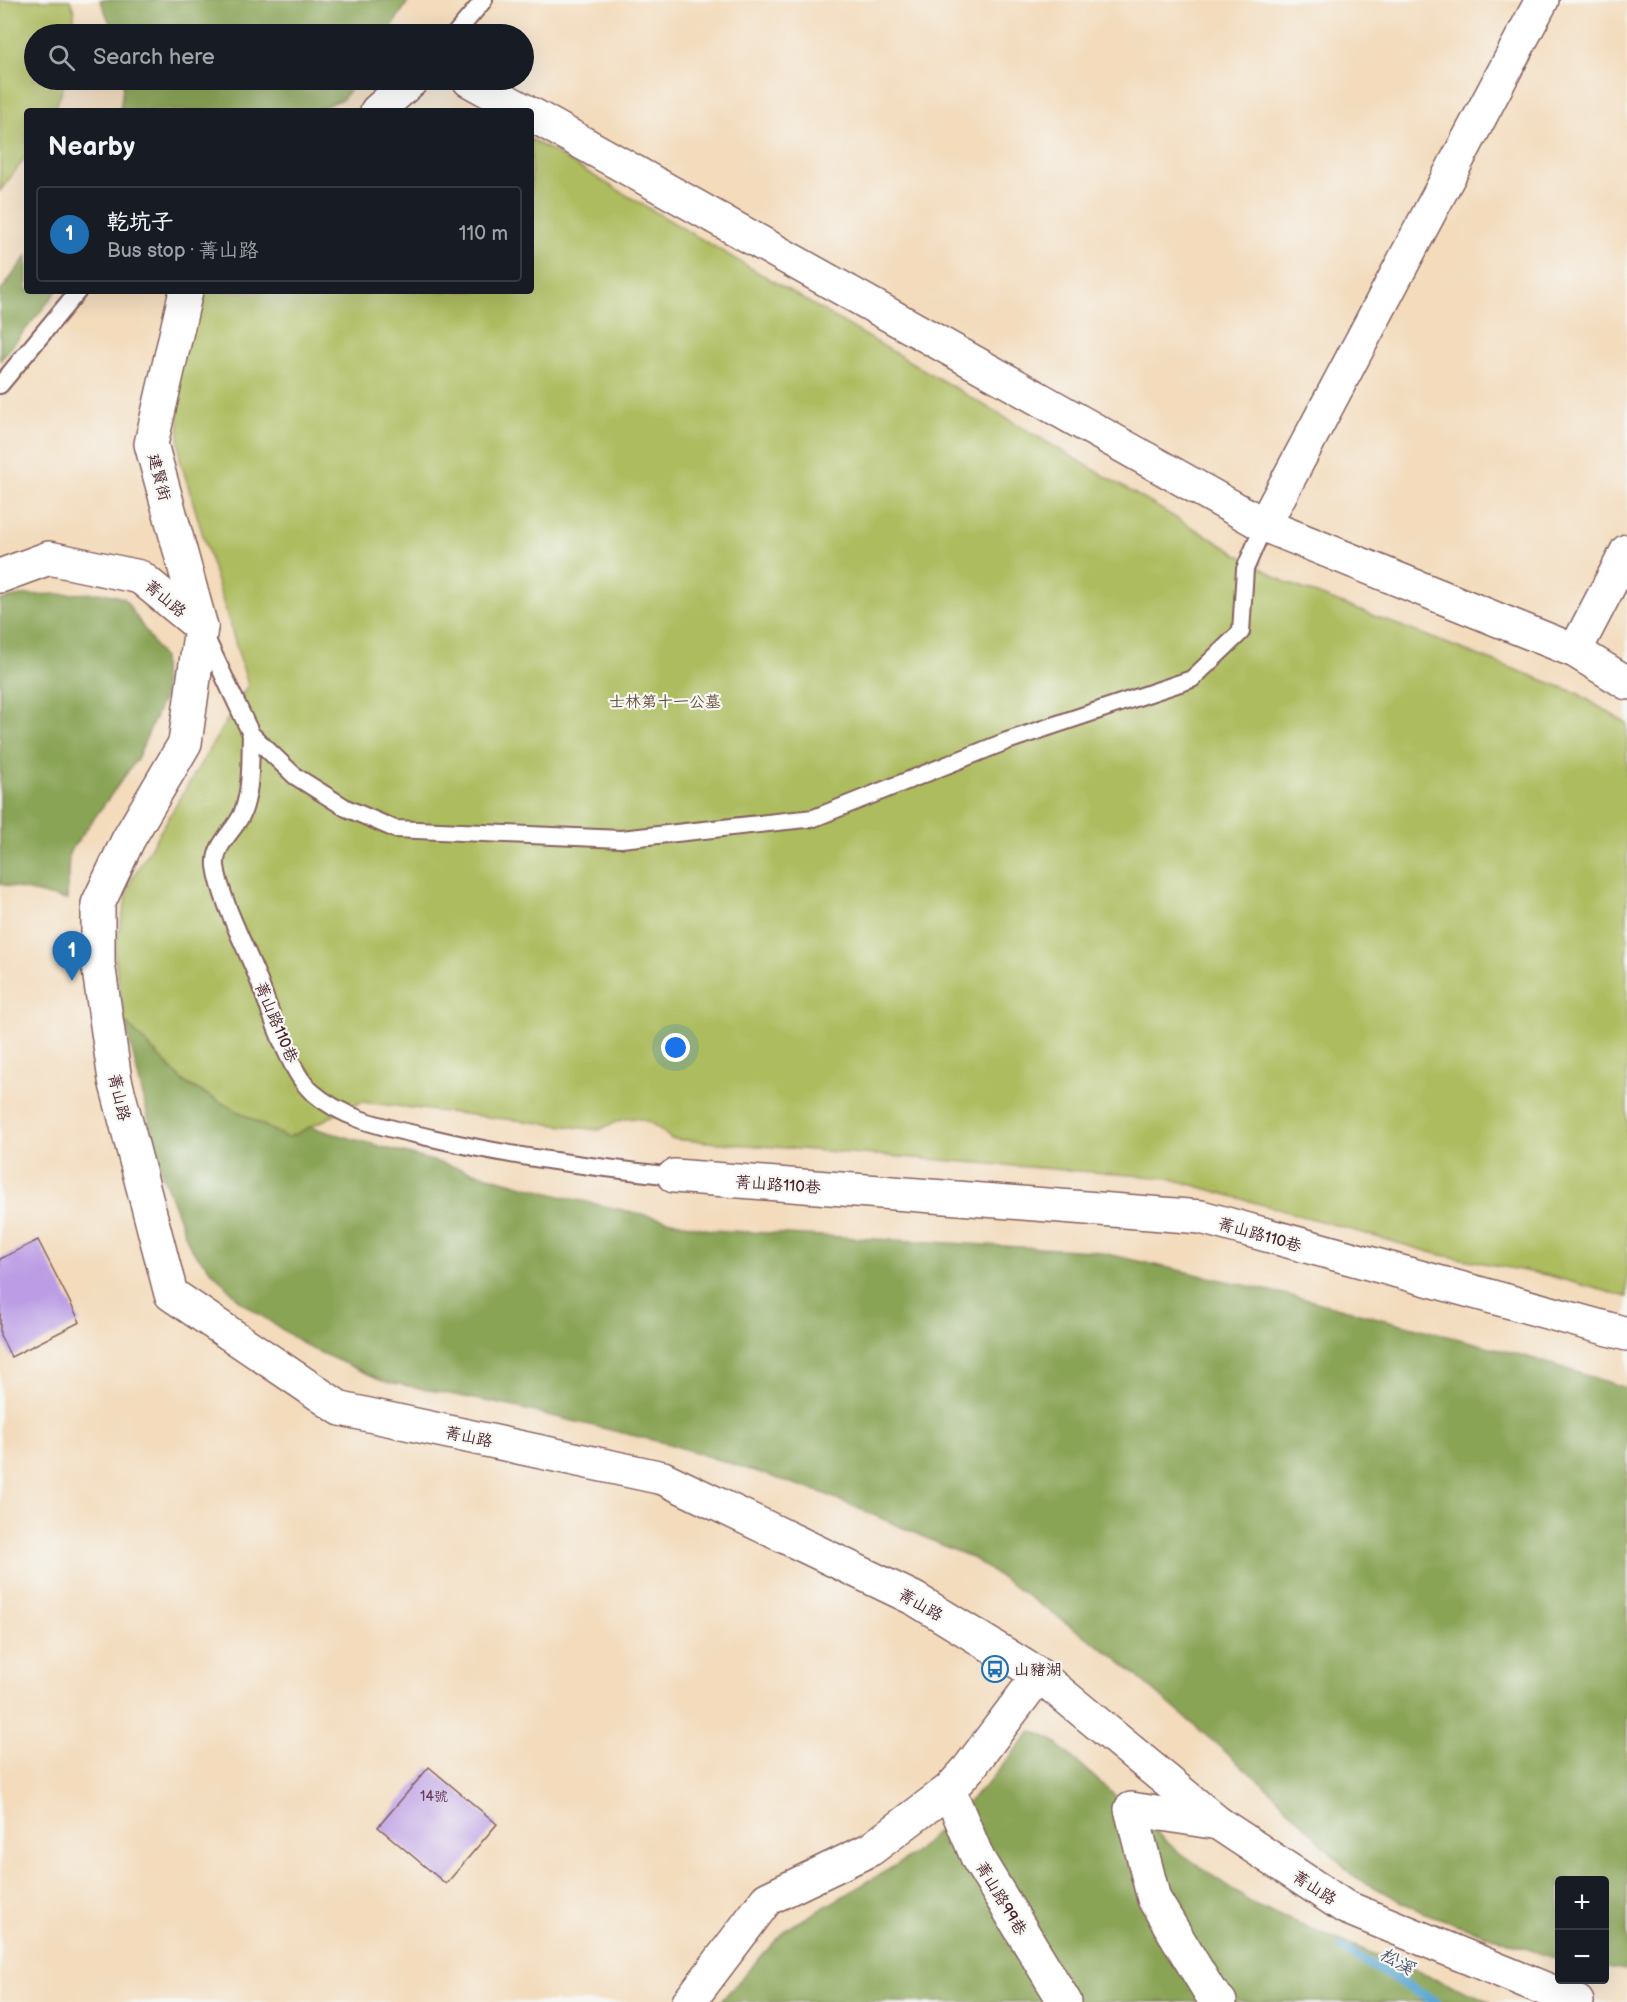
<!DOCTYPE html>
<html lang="en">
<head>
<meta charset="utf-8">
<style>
	body { margin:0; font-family:"Balsamiq Sans","LXGW WenKai TC",sans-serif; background:#20242c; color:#f1f3f6 }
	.controls { position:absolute; right:18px; bottom:18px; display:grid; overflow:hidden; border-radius:6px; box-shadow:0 6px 24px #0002 }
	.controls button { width:54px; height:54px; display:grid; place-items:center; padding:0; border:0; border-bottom:2px solid #363941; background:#171b24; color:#f1f3f6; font:30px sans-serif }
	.you { position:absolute; left:676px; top:1048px; width:21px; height:21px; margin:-15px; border:4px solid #fff; border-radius:50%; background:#1a73e8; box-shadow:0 0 0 9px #1a73e833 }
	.badge { display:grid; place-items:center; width:39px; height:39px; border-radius:50%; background:#1f6fb2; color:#fff; font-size:20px; font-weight:700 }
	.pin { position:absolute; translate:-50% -50px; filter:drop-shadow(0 2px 3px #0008) }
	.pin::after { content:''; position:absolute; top:32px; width:21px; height:18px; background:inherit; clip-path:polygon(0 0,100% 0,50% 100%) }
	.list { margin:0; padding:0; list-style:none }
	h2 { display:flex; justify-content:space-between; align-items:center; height:78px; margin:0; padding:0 24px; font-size:26px }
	h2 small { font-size:20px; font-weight:400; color:#9ea1a6 }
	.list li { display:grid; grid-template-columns:39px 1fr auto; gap:18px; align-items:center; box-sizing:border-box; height:96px; margin:0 12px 12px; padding:0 12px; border:2px solid #363941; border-radius:6px }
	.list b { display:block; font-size:22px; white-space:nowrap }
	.list p { margin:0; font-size:20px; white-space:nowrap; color:#9ea1a6 }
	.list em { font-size:20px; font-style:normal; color:#9ea1a6 }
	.icon { flex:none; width:33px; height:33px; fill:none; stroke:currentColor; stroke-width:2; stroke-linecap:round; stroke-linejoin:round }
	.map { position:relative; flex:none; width:1627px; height:2002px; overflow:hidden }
	.search { position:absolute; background:#171b24; box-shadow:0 6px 24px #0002; left:24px; top:24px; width:510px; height:66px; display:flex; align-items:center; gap:15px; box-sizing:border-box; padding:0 21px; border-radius:33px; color:#9ea1a6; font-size:22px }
	.panel { position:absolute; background:#171b24; box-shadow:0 6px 24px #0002; left:24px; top:108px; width:510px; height:186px; border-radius:6px }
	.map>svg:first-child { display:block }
	.green { fill:#adbc5f; stroke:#7c6e45; stroke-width:1.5 }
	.forest { fill:#8aa456; stroke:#6a6240; stroke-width:1.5 }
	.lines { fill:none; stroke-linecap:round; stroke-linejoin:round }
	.stream { stroke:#57a4d0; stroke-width:10 }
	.building { fill:#bb9ce5 }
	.service-casing { stroke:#85615e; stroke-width:20 }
	.minor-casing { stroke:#85615e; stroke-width:36 }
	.tertiary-casing { stroke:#85615e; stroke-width:36 }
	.service { stroke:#fff; stroke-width:16 }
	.minor { stroke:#fff; stroke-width:33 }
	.tertiary { stroke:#fff; stroke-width:33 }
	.labels { text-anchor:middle; stroke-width:4.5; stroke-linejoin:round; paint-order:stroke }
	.number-label { font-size:14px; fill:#663e5a }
	.street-label { font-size:16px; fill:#4a1f2b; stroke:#f6f6f2 }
	.park-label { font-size:16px; fill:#684e3b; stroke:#f6f6f2 }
	.poi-label { font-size:16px; fill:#4a1f2b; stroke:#f6f6f2; text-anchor:start }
	.water-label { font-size:18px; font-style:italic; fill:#4f546d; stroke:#f6f6f2 }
</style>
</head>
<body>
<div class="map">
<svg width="1627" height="2002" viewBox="0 0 1627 2002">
	<rect width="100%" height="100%" fill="#f6f6f2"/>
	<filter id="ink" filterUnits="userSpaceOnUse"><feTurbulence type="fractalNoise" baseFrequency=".0167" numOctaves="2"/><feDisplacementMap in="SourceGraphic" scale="12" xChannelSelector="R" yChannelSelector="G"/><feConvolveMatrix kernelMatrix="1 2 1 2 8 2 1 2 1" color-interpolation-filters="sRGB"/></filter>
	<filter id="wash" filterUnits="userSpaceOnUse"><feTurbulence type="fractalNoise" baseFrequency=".008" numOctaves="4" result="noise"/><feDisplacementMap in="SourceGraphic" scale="24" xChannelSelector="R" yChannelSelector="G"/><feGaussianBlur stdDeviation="1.35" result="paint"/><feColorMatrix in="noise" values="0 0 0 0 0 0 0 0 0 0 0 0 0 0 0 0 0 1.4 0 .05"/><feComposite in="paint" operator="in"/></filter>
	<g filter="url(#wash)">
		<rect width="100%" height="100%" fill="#f3dbbc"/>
		<path class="green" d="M 0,0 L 70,0 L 74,11 L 74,34 L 34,34 L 34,80 L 66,80 L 54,111 L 27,111 L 27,155 L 0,191 Z
			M 531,139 L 1285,582 L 1577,693 L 1627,724 L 1627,1297 L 1546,1275 L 1437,1254 L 1168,1178 L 671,1139 C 644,1114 631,1112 599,1130 L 362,1102 L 287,1138 L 185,1083 L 125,1022 L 114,953 L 130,882 L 248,685 L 180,459 L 176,356 L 202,291 L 531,291 Z"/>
		<path class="forest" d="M 100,0 L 409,0 L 387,34 L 115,34 Z
			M 124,80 L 356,80 L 343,99 L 313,111 L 120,111 Z
			M 27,256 L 27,291 L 57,291 L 0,361 L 0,292 Z
			M 104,593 L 124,598 L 163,658 L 164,697 L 137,759 L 69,853 L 67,900 L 0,884 L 0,600 L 24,595 Z
			M 125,1022 L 185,1083 L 287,1138 L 310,1127 L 560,1196 L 711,1230 L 1094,1251 L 1301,1298 L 1525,1356 L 1627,1388 L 1627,1970 L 1605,1967 L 1604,1880 L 1560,1880 L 1559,1960 L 1422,1912 L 1353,1876 L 1270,1790 L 1111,1654 L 974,1559 L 823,1493 L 669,1444 L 510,1406 L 384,1381 L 310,1348 L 241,1302 L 191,1249 L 162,1174 Z
			M 1032,1731 L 1051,1739 L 1175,1849 L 1256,1906 L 1492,2002 L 720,2002 L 785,1930 L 910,1857 L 988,1783 Z"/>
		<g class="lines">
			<path class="stream" d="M 1342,1948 L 1435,2002"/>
		</g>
		<g id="blocks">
			<path class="building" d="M 38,1240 L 80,1322 L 11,1357 L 0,1335 L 0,1259 Z
				M 429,1767 L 497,1824 L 446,1884 L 378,1827 Z"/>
		</g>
	</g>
	<g filter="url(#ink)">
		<use href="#blocks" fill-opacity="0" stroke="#85615e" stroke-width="1.5"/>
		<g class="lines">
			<defs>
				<path id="service" d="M 455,34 L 484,0
					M 0,385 L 78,291
					M 205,636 L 251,734 L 295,776 L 346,808 L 395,829 L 621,839 L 814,818 L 1007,741 L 1192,679 L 1241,632 L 1245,569 L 1264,525
					M 251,734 C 250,761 252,789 242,814 C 234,832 214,844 216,866 C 220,898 245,946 257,976 C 269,1006 288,1070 311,1091 C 345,1121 389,1128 432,1138 C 512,1157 593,1167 674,1176"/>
				<path id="minor" d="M 469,80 L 525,111
					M 377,111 L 412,80
					M 531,114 L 1264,525 L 1575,651 L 1627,683
					M 186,291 L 151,444 L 201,627
					M 1264,525 L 1542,0
					M 1575,651 L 1627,551
					M 674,1176 L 1201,1217 L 1627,1334
					M 949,1790 L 978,1859 L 1065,2002
					M 1218,1823 L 1131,1809 L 1154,1899 L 1210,1992 L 1220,2002"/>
				<path id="tertiary" d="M 0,576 L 49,558 L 140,577 L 201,627 L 185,743 L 128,840 L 98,904 L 98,963 L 115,1080 L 171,1294 L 341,1409 L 663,1478 L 915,1599 L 1039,1675 L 1218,1823 L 1345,1907 L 1577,2002
					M 689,2002 L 767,1899 L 871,1849 L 949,1790 L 969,1768 L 1039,1675"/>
			</defs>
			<use href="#service" class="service-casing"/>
			<use href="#minor" class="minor-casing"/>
			<use href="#tertiary" class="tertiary-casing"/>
			<use href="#service" class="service"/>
			<use href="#minor" class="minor"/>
			<use href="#tertiary" class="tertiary"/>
		</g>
	</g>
	<defs>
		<symbol id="bus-ring" viewBox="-11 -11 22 22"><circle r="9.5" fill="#f6f6f2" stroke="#1f6fb2" stroke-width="1.5"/><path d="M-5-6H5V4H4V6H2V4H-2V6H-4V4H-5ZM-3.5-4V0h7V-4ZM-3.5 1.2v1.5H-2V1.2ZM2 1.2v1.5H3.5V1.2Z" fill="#1f6fb2"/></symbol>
	</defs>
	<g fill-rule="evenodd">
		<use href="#bus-ring" x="980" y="1654" width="30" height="30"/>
	</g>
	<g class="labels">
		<g class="number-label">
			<text x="434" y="1801">14號</text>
		</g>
		<g class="street-label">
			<text transform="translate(160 477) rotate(75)" y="6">建賢街</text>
			<text transform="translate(166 598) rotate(40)" y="6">菁山路</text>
			<text transform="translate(277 1022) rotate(67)" y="6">菁山路110巷</text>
			<text transform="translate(120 1097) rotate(77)" y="6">菁山路</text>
			<text transform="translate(778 1184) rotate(4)" y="6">菁山路110巷</text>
			<text transform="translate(1260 1234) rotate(16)" y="6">菁山路110巷</text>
			<text transform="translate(469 1436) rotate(12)" y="6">菁山路</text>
			<text transform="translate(921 1604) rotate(30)" y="6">菁山路</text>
			<text transform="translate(1315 1887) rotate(33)" y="6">菁山路</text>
			<text transform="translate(1002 1898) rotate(59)" y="6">菁山路99巷</text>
		</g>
		<g class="park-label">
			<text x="665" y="707">士林第十一公墓</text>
		</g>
		<g class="poi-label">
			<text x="1014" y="1675">山豬湖</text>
		</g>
		<g class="water-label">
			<text transform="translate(1397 1961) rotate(30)" y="6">松溪</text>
		</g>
	</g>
</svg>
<div class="controls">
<button>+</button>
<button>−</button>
</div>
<div class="you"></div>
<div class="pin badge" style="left:72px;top:981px">1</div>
<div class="search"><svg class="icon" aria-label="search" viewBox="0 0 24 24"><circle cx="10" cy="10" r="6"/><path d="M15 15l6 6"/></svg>Search here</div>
<section class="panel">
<h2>Nearby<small></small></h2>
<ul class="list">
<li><span class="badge">1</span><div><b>乾坑子</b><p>Bus stop · 菁山路</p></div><em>110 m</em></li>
</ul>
</section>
</div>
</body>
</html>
